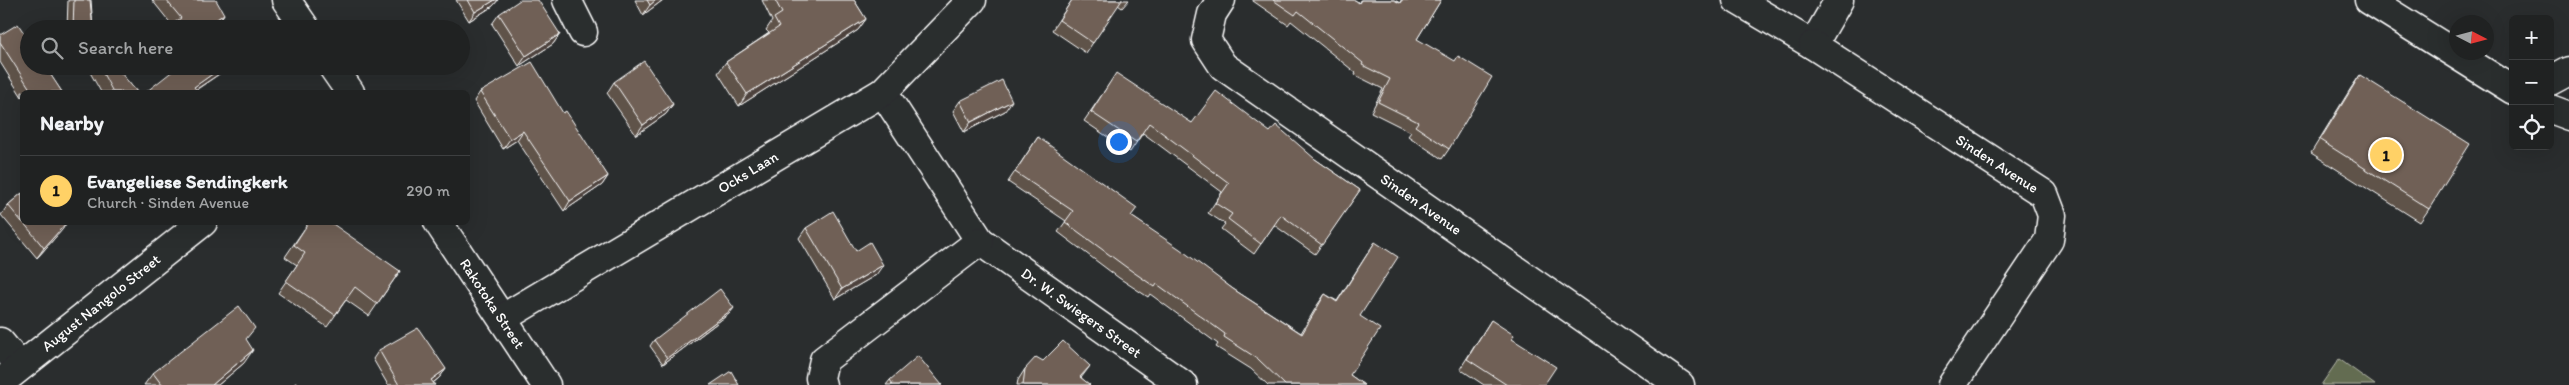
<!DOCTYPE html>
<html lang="en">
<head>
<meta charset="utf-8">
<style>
	body { margin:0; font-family:Itim,sans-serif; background:#282a2a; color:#f1f3f6 }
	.controls { position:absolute; right:15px; top:15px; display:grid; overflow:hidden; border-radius:8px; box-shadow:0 5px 20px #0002 }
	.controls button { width:45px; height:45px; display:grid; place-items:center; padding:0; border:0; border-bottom:1px solid #3d3f40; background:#202222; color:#f1f3f6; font:25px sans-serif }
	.compass { position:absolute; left:2449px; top:15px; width:45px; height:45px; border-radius:50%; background:#202222; box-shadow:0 5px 20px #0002; rotate:96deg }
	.you { position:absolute; left:1118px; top:141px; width:18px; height:18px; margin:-12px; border:4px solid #fff; border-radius:50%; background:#1a73e8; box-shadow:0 0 0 8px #1a73e833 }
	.badge { display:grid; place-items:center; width:32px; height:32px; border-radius:50%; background:#ffd166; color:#111; font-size:16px; font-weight:700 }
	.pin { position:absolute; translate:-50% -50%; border:2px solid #fff; box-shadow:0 1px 5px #0006 }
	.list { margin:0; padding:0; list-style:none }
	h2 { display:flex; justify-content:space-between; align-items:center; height:65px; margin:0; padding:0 20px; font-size:21px }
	h2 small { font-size:16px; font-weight:400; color:#a2a4a5 }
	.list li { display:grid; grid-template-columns:32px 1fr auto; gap:15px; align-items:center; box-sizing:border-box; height:70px; padding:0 20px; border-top:1px solid #3d3f40 }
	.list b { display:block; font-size:19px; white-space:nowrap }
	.list p { margin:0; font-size:16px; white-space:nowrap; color:#a2a4a5 }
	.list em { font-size:16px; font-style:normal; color:#a2a4a5 }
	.icon { flex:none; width:28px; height:28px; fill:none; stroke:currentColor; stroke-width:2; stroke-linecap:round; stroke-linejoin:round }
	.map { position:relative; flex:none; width:2569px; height:385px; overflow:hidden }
	.search { position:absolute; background:#202222; box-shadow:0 5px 20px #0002; left:20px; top:20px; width:450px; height:55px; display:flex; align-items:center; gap:12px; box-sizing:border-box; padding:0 18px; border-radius:28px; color:#a2a4a5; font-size:19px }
	.panel { position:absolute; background:#202222; box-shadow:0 5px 20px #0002; left:20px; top:90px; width:450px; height:135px; border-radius:8px }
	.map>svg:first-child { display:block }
	.green { fill:#646c51; stroke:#b2b6a8 }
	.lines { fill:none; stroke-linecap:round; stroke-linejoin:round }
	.minor-casing { stroke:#fff; stroke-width:31 }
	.minor { stroke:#2a2d2e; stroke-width:28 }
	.wall { fill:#5f534a; stroke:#fff }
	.shaded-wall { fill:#4e433c; stroke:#fff }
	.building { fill:#6f6056; stroke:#fff }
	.labels { text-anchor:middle; stroke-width:4; stroke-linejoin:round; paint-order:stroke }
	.street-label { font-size:15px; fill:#fff; stroke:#2a2d2e }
</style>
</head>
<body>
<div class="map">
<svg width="2569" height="385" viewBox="0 0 2569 385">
	<rect width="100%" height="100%" fill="#2a2d2e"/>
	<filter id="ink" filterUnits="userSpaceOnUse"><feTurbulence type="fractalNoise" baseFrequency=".02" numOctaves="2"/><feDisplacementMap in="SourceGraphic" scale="10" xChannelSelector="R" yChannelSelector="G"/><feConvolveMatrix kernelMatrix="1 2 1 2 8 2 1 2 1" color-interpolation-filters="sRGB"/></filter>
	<g filter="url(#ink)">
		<path class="green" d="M 2339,359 L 2375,385 L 2321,385 Z"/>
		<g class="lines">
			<defs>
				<g id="minor">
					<path d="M 286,0 L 306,29"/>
					<path d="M 567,0 L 583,32"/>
					<path id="s1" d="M 1221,0 L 1212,14 L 1206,40 L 1223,66 L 1680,385"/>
					<path d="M 1737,0 L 1813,45 L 1839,0"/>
					<path d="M 2369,0 L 2513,90"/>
					<path id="s2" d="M 1813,45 L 2044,194 L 2052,215 L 2049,240 L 1952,385"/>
					<path d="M 332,66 L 350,92"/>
					<path d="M 2550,81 L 2569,71"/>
					<path id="s3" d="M 883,92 L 980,241 L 1183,385"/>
					<path d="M 2550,109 L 2569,116"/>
					<path id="s4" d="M 438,222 L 546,385"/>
					<path id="s5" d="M 503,318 L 883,92 L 972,0"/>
					<path d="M 0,342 L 20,366"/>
					<path id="s6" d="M 0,383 L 203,222"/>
					<path d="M 822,385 L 820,378 L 824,360 L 980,241"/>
				</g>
			</defs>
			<use href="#minor" class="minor-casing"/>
			<use href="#minor" class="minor"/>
		</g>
		<path class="wall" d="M 68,0 L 91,0 L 93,29 L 67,29 Z
			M 152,0 L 204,0 L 224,14 L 219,22 L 172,25 Z
			M 456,0 L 498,0 L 493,6 L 469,21 Z
			M 635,0 L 663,0 L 643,15 Z
			M 762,0 L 854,0 L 866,19 L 858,30 L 739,106 L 718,73 L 726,62 L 769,33 L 766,30 L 772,21 Z
			M 1072,0 L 1129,0 L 1122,8 L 1118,5 L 1086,53 L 1052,30 Z
			M 1253,0 L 1355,0 L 1359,3 L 1360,0 L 1394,0 L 1400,3 L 1401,0 L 1441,0 L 1417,39 L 1449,149 L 1442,159 L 1408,136 L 1411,132 L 1371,112 L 1383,89 L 1355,75 L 1356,73 L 1291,21 L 1288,25 L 1253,1 Z
			M 499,14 L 560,34 L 553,44 L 519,66 L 492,24 Z
			M 0,35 L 29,66 L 115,66 L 137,92 L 101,92 L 87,67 L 48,71 L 62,92 L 22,92 L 22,97 L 0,62 Z
			M 167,66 L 231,66 L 196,90 L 171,72 Z
			M 2360,75 L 2429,209 L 2420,222 L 2311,153 L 2351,88 Z
			M 614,82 L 673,104 L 666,114 L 636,135 L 607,93 Z
			M 1110,83 L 1192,123 L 1270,132 L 1315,159 L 1360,190 L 1315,254 L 1274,225 L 1254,254 L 1221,229 L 1225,224 L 1208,213 L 1222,192 L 1143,133 L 1130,152 L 1084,121 Z
			M 480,92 L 563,113 L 608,176 L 602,185 L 564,211 L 517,140 L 503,149 L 474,101 Z
			M 960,101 L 1005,111 L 964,132 L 953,111 Z
			M 1038,137 L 1131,216 L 1233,289 L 1301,333 L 1318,304 L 1325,294 L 1337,301 L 1375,242 L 1360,316 L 1350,375 L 1364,385 L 1268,385 L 1251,369 L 1216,347 L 1218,344 L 1150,294 L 1148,297 L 1119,278 L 1058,232 L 1066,221 L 1008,182 Z
			M 22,193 L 22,222 L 67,222 L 62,230 L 37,258 L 1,215 L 8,205 Z
			M 309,222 L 400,271 L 369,316 L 346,300 L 327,327 L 278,293 L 297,265 L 285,257 Z
			M 806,228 L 856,251 L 876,275 L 835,299 L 799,238 Z
			M 730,313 L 663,364 L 650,346 L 654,340 Z
			M 1491,320 L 1512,339 L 1544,385 L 1484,385 L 1460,369 Z
			M 379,350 L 446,369 L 439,378 L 433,383 L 435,385 L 388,385 L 373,359 Z
			M 1043,361 L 1090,366 L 1081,378 L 1090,385 L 1017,385 L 1018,380 L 1025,369 Z
			M 244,363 L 218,385 L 144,385 L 153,373 Z
			M 890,380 L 942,385 L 886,385 Z"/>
		<path class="shaded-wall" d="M 495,0 L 498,0 L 493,6 L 469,21 L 475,12 Z
			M 656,0 L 663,0 L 643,15 L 650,5 Z
			M 224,14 L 218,23 L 217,19 Z
			M 866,19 L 858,30 L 739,106 L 747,94 Z
			M 560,34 L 553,44 L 519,66 L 526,56 Z
			M 41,66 L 88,66 L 87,67 L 36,72 Z
			M 224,66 L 231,66 L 192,92 L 194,87 Z
			M 1012,101 L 1005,111 L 964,132 L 971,122 Z
			M 673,104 L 666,114 L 636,135 L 643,125 Z
			M 523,131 L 517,140 L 503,149 L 510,139 Z
			M 608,176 L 602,185 L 564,211 L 570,201 Z
			M 67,222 L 62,230 L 37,258 L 44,248 Z
			M 883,265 L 876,275 L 835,299 L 842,289 Z
			M 734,308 L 730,313 L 663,364 L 667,358 Z
			M 253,350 L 244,363 L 218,385 L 212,385 Z
			M 446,369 L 439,378 L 430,385 L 431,380 Z"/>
		<path class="building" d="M 74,0 L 90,0 L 93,29 L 73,29 Z
			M 166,0 L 216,0 L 224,14 L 217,19 L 222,29 L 166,29 L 181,18 Z
			M 468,0 L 495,0 L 475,12 Z
			M 520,0 L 538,0 L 560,34 L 526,56 L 499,14 Z
			M 647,0 L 656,0 L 650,5 Z
			M 775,0 L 854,0 L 866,19 L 747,94 L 726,62 L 779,27 L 774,18 L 782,13 Z
			M 1072,0 L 1122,0 L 1093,43 L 1059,20 Z
			M 1273,0 L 1355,0 L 1359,3 L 1361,0 L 1394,0 L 1400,3 L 1402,0 L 1441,0 L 1417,39 L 1455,61 L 1458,56 L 1492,77 L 1449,149 L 1415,126 L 1418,122 L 1378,102 L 1390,79 L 1362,65 L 1363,63 L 1298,11 L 1295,15 Z
			M 18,24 L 28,39 L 29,38 L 29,66 L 45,66 L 62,92 L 32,92 L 0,42 L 0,35 Z
			M 644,61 L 673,104 L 643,125 L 614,82 Z
			M 532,62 L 563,113 L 566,111 L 608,176 L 570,201 L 523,131 L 510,139 L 480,92 Z
			M 99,66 L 115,66 L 137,92 L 113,92 Z
			M 179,66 L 224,66 L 194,87 L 198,92 L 146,92 Z
			M 1116,73 L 1192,123 L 1216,91 L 1270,132 L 1276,125 L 1315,159 L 1360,190 L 1322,245 L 1281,215 L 1261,244 L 1228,219 L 1232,214 L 1215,203 L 1229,183 L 1149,123 L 1136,142 L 1091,112 Z
			M 2360,75 L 2470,144 L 2429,209 L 2320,140 Z
			M 1002,80 L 1012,101 L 971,122 L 960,101 Z
			M 1038,137 L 1137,208 L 1131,216 L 1180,249 L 1233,289 L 1302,334 L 1325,294 L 1337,302 L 1375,242 L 1398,257 L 1360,316 L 1380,329 L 1350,375 L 1364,385 L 1285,385 L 1258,359 L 1224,337 L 1225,334 L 1157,284 L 1155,287 L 1126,267 L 1065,222 L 1073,211 L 1015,172 Z
			M 22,193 L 22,222 L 8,205 Z
			M 833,211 L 856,251 L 870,242 L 883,265 L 842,289 L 806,228 Z
			M 23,222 L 67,222 L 44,248 Z
			M 309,222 L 330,222 L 400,271 L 377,304 L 355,287 L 335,315 L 286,281 L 305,253 L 294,245 Z
			M 720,289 L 734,308 L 667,358 L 654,340 Z
			M 239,306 L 255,328 L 246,339 L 253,350 L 212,385 L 162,385 L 153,373 Z
			M 1491,320 L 1514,335 L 1512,339 L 1556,367 L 1544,385 L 1507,385 L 1467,359 Z
			M 418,328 L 446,369 L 431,380 L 435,385 L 399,385 L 379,350 Z
			M 1063,341 L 1090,366 L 1080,377 L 1090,385 L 1023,385 L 1025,369 L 1036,357 L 1043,361 Z
			M 918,356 L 942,385 L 891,385 L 893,384 L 890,380 Z
			M 731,371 L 739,385 L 710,385 Z
			M 297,382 L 300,385 L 293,385 Z"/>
	</g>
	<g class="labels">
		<g class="street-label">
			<text dy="5" stroke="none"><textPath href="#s2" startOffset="219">Sinden Avenue</textPath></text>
			<text dy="5" stroke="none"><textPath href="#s5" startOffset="285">Ocks Laan</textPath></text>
			<text dy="5" stroke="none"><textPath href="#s1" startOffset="316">Sinden Avenue</textPath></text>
			<text dy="5" stroke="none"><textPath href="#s6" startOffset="129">August Nangolo Street</textPath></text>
			<text dy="5" stroke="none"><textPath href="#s4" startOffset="98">Rakotoka Street</textPath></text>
			<text dy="5" stroke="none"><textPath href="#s3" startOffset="302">Dr. W. Swiegers Street</textPath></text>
		</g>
	</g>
</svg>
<div class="controls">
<button>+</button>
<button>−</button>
<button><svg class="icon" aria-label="locate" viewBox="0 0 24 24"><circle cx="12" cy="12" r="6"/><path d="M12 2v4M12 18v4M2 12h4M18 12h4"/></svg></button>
</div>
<svg class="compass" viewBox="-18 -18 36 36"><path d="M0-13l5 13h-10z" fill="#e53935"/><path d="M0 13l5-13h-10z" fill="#a2a4a5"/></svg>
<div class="you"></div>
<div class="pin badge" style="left:2386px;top:155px">1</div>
<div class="search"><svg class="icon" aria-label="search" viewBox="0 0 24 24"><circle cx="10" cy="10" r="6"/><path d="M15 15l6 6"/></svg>Search here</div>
<section class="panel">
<h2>Nearby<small></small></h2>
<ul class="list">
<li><span class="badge">1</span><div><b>Evangeliese Sendingkerk</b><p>Church · Sinden Avenue</p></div><em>290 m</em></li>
</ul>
</section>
</div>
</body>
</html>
